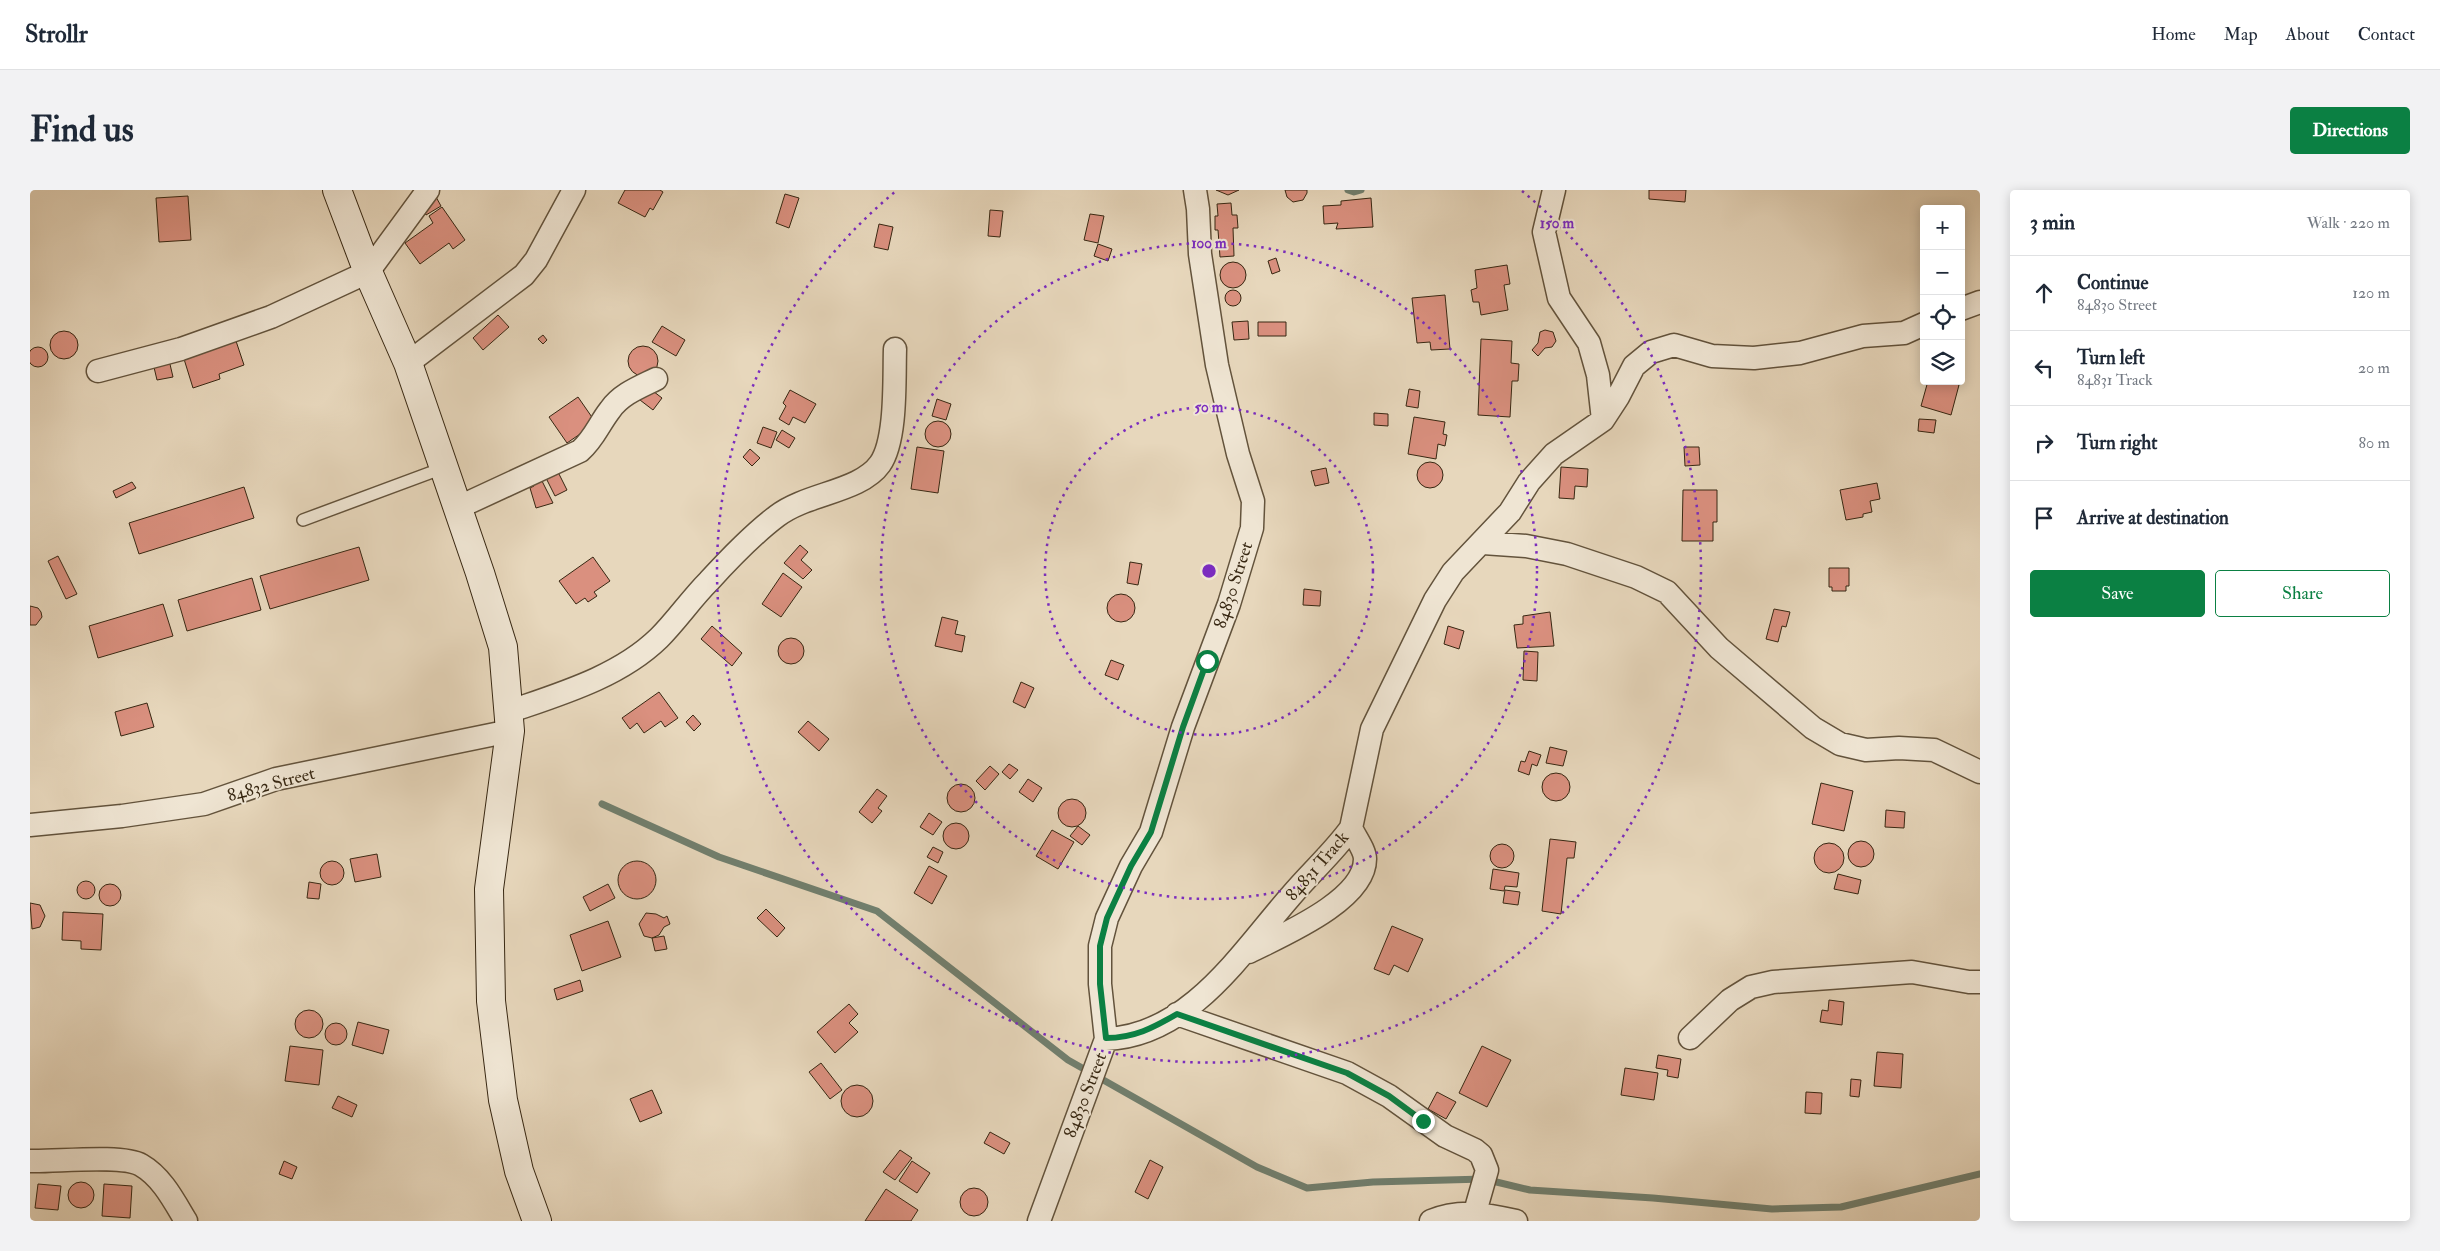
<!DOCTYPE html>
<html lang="en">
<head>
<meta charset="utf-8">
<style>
	body { margin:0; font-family:"IM FELL Double Pica",serif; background:#f2f2f3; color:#1f2937 }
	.controls { position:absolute; right:15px; top:15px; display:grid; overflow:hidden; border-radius:5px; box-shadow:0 2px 12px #0003 }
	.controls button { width:45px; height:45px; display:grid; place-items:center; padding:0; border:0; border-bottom:1px solid #e0e1e3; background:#fff; color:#1f2937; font:25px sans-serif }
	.stop { position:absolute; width:15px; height:15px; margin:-11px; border:4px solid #0b8043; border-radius:50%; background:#fff }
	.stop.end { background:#0b8043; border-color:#fff; box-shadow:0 1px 5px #0008 }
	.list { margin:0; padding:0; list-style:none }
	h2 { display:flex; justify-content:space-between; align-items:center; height:65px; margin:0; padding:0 20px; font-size:21px }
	h2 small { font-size:16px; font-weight:400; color:#747a83 }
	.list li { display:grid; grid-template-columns:32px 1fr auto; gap:15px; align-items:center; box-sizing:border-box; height:75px; padding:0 20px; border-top:1px solid #e0e1e3 }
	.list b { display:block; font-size:19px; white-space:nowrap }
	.list p { margin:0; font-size:16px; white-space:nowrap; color:#747a83 }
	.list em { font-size:16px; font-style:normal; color:#747a83 }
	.actions { display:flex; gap:10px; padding:15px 20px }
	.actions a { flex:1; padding:11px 0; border:1px solid #0b8043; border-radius:5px; text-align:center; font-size:18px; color:#0b8043 }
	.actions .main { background:#0b8043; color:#fff }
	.icon { flex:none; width:28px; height:28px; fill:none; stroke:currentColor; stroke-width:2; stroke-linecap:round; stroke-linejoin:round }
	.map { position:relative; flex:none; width:1950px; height:1031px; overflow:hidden; border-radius:5px }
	header { display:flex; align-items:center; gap:30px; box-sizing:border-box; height:70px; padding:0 25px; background:#fff; border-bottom:1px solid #e0e1e3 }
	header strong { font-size:24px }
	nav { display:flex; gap:28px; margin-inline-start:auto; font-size:18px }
	.intro { display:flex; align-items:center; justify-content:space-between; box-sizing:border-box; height:120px; padding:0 30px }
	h1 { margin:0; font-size:35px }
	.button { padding:12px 22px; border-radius:5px; background:#0b8043; color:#fff; font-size:18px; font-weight:700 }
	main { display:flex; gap:30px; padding:0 30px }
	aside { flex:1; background:#fff; border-radius:5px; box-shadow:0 2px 12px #0003 }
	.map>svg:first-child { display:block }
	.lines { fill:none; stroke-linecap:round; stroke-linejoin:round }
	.stream { stroke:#717f6e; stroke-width:7 }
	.building { fill:#da907f; stroke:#372712 }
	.lane-casing { stroke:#63533c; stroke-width:14 }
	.street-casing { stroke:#63533c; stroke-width:25 }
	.secondary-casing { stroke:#372712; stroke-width:30 }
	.lane { stroke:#efe5d3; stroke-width:11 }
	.street { stroke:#efe5d3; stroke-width:22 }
	.secondary { stroke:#efe5d3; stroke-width:28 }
	.route { stroke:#0b8043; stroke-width:6 }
	.ring { fill:none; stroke:#7b2cbf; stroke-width:2.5; stroke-dasharray:2.5 5 }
	.labels { text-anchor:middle; stroke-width:4; stroke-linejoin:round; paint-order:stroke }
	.street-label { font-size:18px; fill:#372712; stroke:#efe5d3 }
	.centre { fill:#7b2cbf; stroke:#efe5d3; stroke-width:2.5 }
	.ring-label { font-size:15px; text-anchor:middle; font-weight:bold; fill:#7b2cbf; stroke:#efe5d3; stroke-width:4; stroke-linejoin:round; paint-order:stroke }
</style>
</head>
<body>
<header>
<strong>Strollr</strong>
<nav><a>Home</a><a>Map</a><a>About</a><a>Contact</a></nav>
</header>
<div class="intro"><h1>Find us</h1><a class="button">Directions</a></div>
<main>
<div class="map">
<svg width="1950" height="1031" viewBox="0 0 1950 1031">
	<rect width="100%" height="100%" fill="#e7d7bc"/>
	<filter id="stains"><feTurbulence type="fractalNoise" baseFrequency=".004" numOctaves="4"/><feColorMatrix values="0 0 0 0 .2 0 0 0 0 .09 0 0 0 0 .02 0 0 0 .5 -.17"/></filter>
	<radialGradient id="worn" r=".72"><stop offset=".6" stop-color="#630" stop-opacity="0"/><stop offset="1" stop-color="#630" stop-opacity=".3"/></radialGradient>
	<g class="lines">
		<path class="stream" d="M 1318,0 L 1324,2 L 1331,0
			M 572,614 L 689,667 L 847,721 L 1038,870 L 1227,977 L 1277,998 L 1343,992 L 1454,989 L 1500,1000 L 1623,1008 L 1742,1019 L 1811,1017 L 1950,984"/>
	</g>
	<path class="building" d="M 595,0 L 630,0 L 633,2 L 623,20 L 620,18 L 615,27 L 588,13 Z
		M 1186,0 L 1209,0 L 1198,5 Z
		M 1255,0 L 1277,0 L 1277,3 L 1273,10 L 1263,12 L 1257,7 Z
		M 1619,0 L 1656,0 L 1655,12 L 1619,9 Z
		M 755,4 L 769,8 L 759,38 L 746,33 Z
		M 158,6 L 161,50 L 129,52 L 126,8 Z
		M 406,7 L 411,16 L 396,25 L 390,16 Z
		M 1341,8 L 1343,37 L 1306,39 L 1308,33 L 1294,34 L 1293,16 L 1311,15 L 1311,11 Z
		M 1201,13 L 1202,25 L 1207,25 L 1208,38 L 1203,38 L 1204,66 L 1190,67 L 1188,40 L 1185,40 L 1185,26 L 1188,26 L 1187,14 Z
		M 412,17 L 435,50 L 423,59 L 419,53 L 390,74 L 375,53 L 403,33 L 399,26 Z
		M 960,20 L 973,21 L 970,47 L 958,46 Z
		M 1060,24 L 1074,26 L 1068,53 L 1054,50 Z
		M 849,34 L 863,37 L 858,60 L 844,57 Z
		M 1068,54 L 1082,59 L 1078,71 L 1064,66 Z
		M 1246,68 L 1250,81 L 1242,84 L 1238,71 Z
		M1190 85a13 13 0 1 1 26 0a13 13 0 1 1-26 0Z
		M 1477,75 L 1480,94 L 1474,95 L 1478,120 L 1451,125 L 1449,112 L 1443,112 L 1441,100 L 1447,98 L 1445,80 Z
		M1195 108a8 8 0 1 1 16 0a8 8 0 1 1-16 0Z
		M 1415,105 L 1420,159 L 1401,160 L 1400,152 L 1387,153 L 1382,108 Z
		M 468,125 L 479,137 L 453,160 L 443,148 Z
		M 1218,131 L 1219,149 L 1204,150 L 1202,132 Z
		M 1228,132 L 1256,132 L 1256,146 L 1228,146 Z
		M 632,136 L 655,150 L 646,166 L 622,152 Z
		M 1515,140 L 1523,142 L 1526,151 L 1522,157 L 1515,158 L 1508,166 L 1502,160 L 1508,153 L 1510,142 Z
		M20 155a14 14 0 1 1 28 0a14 14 0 1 1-28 0Z
		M 513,145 L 517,150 L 513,154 L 508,149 Z
		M 1451,149 L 1482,151 L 1481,173 L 1489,174 L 1488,191 L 1482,191 L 1480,227 L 1448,225 Z
		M 206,151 L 214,175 L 189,184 L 190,189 L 163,198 L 154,169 Z
		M598 171a15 15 0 1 1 30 0a15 15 0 1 1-30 0Z
		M-2 167a10 10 0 1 1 20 0a10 10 0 1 1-20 0Z
		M 139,170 L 143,187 L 127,190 L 123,173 Z
		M 1898,191 L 1917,191 L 1929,195 L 1921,225 L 1891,216 Z
		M 619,198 L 632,208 L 623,220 L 610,210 Z
		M 1379,199 L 1390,201 L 1388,218 L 1376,216 Z
		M 760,200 L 786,214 L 775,233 L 763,227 L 759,235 L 749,229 L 756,216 L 753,213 Z
		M 548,207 L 566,233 L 537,253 L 519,227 Z
		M 907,209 L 921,214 L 916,230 L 902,226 Z
		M 1344,223 L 1358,224 L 1358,236 L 1344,235 Z
		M 1384,227 L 1415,232 L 1413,244 L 1417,245 L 1415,256 L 1408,254 L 1406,269 L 1378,264 Z
		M 1889,229 L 1906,230 L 1904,243 L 1888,241 Z
		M895 244a13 13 0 1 1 26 0a13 13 0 1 1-26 0Z
		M 733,237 L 747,242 L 741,258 L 727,253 Z
		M 752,240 L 765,248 L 759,258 L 746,250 Z
		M 887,257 L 914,261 L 908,303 L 881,299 Z
		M 1654,257 L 1669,257 L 1670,275 L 1655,276 Z
		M 720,259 L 730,268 L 722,276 L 713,267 Z
		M1387 285a13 13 0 1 1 26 0a13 13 0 1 1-26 0Z
		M 1531,277 L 1558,279 L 1557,297 L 1545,296 L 1544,309 L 1529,308 Z
		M 1296,278 L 1299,293 L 1285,296 L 1281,281 Z
		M 528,282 L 537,300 L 525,306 L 516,288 Z
		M 510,287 L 523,313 L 506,318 L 500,298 L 504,296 L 501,291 Z
		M 102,292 L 106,298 L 86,308 L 83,301 Z
		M 1847,293 L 1850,309 L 1840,311 L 1842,322 L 1833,324 L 1833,327 L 1816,330 L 1810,300 Z
		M 214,297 L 224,328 L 109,364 L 99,333 Z
		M 1653,300 L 1687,300 L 1687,332 L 1683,332 L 1683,351 L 1652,351 Z
		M 770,355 L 778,362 L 771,370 L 782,380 L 773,389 L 754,373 Z
		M 329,357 L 339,390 L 240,419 L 230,386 Z
		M 28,366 L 47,404 L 36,409 L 18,371 Z
		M 563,367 L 580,391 L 564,402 L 567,406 L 558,412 L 555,408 L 546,414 L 529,391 Z
		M 1100,372 L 1112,374 L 1108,395 L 1097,393 Z
		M 1799,378 L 1819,378 L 1819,396 L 1816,396 L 1816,401 L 1802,401 L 1802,397 L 1799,397 Z
		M 753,383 L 772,397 L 751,427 L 732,414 Z
		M 222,388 L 231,420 L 157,441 L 148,410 Z
		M 1274,399 L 1291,401 L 1290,416 L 1273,415 Z
		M1077 418a14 14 0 1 1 28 0a14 14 0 1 1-28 0Z
		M 133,414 L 143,446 L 68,468 L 59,436 Z
		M 0,416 L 8,418 L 11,422 L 12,427 L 6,435 L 0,435 Z
		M 1744,419 L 1760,422 L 1756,437 L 1752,436 L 1748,452 L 1736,449 Z
		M 1520,422 L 1524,456 L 1487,458 L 1484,435 L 1493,434 L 1493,426 Z
		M 912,427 L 928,431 L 925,444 L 935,446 L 932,462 L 905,456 Z
		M 682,436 L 712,463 L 702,476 L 671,449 Z
		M 1418,436 L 1434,441 L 1429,459 L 1414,454 Z
		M748 461a13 13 0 1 1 26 0a13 13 0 1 1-26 0Z
		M 1494,461 L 1508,462 L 1507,491 L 1493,490 Z
		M 1081,470 L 1094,475 L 1088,490 L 1075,485 Z
		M 991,492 L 1004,498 L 995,518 L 983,512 Z
		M 629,502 L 648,528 L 635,537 L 631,531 L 614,543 L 607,533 L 600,539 L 592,528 Z
		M 117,513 L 124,537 L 91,546 L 85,522 Z
		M 663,525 L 671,534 L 664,541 L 656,532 Z
		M 778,531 L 799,549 L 789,561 L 768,542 Z
		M 1520,557 L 1537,561 L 1533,576 L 1516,573 Z
		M 1499,561 L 1511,565 L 1507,576 L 1502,574 L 1499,585 L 1488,581 L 1491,571 L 1495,572 Z
		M 979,574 L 988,580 L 980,589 L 972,582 Z
		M 960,576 L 969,584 L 955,600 L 946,591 Z
		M1512 597a14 14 0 1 1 28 0a14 14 0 1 1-28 0Z
		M 998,589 L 1012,598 L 1003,612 L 989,602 Z
		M 1791,593 L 1823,601 L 1814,641 L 1782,634 Z
		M917 608a14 14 0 1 1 28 0a14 14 0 1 1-28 0Z
		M 847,599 L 857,606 L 848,618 L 852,621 L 842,633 L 829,622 Z
		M1028 623a14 14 0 1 1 28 0a14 14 0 1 1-28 0Z
		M 1856,620 L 1875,622 L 1874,638 L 1855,637 Z
		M 899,623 L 912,632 L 903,645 L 890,637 Z
		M913 646a13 13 0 1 1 26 0a13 13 0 1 1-26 0Z
		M 1048,636 L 1060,645 L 1052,655 L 1040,646 Z
		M 1022,640 L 1044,652 L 1028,679 L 1006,666 Z
		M 1520,649 L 1546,652 L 1544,668 L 1537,668 L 1531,724 L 1512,721 Z
		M1818 664a13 13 0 1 1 26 0a13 13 0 1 1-26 0Z
		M1784 668a15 15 0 1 1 30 0a15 15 0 1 1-30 0Z
		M1460 666a12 12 0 1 1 24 0a12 12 0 1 1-24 0Z
		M 903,657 L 913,662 L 908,673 L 897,667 Z
		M 347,664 L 351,687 L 325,692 L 320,669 Z
		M588 690a19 19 0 1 1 38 0a19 19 0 1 1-38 0Z
		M290 683a12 12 0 1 1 24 0a12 12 0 1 1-24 0Z
		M 899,676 L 917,686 L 902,714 L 884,703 Z
		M 1463,679 L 1489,683 L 1487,697 L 1475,696 L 1474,701 L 1460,699 Z
		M 1808,684 L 1831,690 L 1828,704 L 1804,699 Z
		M47 700a9 9 0 1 1 18 0a9 9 0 1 1-18 0Z
		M 279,692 L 291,694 L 289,709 L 277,708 Z
		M69 705a11 11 0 1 1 22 0a11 11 0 1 1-22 0Z
		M 578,694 L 585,708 L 560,721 L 553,707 Z
		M 1475,700 L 1490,702 L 1488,715 L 1473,713 Z
		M 0,713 L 10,715 L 15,726 L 10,737 L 2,739 Z
		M 736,719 L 755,738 L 747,747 L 727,728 Z
		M 33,722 L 73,724 L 71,760 L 51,759 L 51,751 L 32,750 Z
		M 616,723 L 626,724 L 634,728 L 637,726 L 640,734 L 634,737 L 629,745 L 622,748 L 614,746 L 609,734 Z
		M 578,731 L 591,767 L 552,781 L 540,745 Z
		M 1362,736 L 1393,749 L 1378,782 L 1364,775 L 1359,785 L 1344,779 Z
		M 634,746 L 637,759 L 625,761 L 622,748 Z
		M 550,790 L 553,801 L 527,810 L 524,799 Z
		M 1799,810 L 1814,812 L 1812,835 L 1790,832 L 1792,820 L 1798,821 Z
		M 819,814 L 828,824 L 819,833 L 828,842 L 805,863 L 787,842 Z
		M265 834a14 14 0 1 1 28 0a14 14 0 1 1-28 0Z
		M 328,832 L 359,840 L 353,864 L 322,855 Z
		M295 844a11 11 0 1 1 22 0a11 11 0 1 1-22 0Z
		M 260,856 L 293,860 L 289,895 L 255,891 Z
		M 1452,856 L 1481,870 L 1457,917 L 1429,903 Z
		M 1847,862 L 1873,864 L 1871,898 L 1844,896 Z
		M 1628,865 L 1651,869 L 1648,888 L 1637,886 L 1638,880 L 1626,878 Z
		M 791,873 L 812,900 L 800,909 L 779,882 Z
		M 1595,878 L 1628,883 L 1624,910 L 1591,905 Z
		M 1821,889 L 1831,890 L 1829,907 L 1820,906 Z
		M811 911a16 16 0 1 1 32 0a16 16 0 1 1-32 0Z
		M 622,900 L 632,923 L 610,932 L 600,909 Z
		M 1407,902 L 1426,912 L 1416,929 L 1398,919 Z
		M 1776,902 L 1792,903 L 1791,924 L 1775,923 Z
		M 308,906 L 327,915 L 322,927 L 302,918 Z
		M 960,942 L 980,953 L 974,964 L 954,953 Z
		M 870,960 L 882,968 L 865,990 L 853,982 Z
		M 1120,970 L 1133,977 L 1118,1009 L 1105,1002 Z
		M 254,971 L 267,977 L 262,989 L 249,984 Z
		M 882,971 L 900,983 L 887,1003 L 869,991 Z
		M38 1005a13 13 0 1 1 26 0a13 13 0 1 1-26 0Z
		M 8,994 L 31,996 L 28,1020 L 5,1018 Z
		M 74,994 L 102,996 L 100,1028 L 72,1026 Z
		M930 1012a14 14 0 1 1 28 0a14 14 0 1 1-28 0Z
		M 856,999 L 888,1020 L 881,1031 L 835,1031 Z"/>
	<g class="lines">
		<defs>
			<path id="lane" d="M 273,330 L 413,278"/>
			<path id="street" d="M 1524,0 L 1514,42 L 1529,108 L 1559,153 L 1568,185 L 1573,230
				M 1931,119 L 1950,112
				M 378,173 L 494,85 L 506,70 L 544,0
				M 68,181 L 151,159 L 241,127 L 338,82 L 398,0
				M 427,318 L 550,261 C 564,249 569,234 580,220 C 591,204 610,197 626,189
				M 1453,353 L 1496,356 L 1537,364 L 1606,387 L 1637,402 L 1689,458 L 1783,538 L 1810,554 L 1836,560 L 1869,558 L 1904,560 L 1950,582
				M 478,522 C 530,504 589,487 629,448 C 647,430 661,409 679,391 C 700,368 723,344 747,326 C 777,303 830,302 850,274 C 867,250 864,188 865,159
				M 0,635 L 92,626 L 174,614 L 246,589 L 480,541
				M 1219,762 C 1250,746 1335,711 1335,669 C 1335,660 1325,647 1321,638
				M 1147,824 L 1317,883 L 1359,906 L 1415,946 L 1445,960 L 1451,965 L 1457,980 L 1445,1022
				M 1660,848 L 1700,810 L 1721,797 L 1743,792 L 1882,782 L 1939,792 L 1950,792
				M 1076,849 C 1159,846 1211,763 1260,707 C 1280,683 1303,663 1321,638 L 1342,539 L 1405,410 L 1423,382 L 1480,322 L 1499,292 L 1524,264 L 1573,230 L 1588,207 L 1604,176 L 1621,162 L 1644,155 L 1682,166 L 1724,168 L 1770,163 L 1833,146 L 1874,143 L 1894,134
				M 0,971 C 25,972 92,964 111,975 C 132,987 144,1011 156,1031
				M 1009,1031 L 1076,849 L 1070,794 L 1070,756 L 1077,728 L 1101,676 L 1121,642 L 1153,537 L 1199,414 L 1222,338 L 1223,311 L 1208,264 L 1187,175 L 1170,64 L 1168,19 L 1165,0
				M 1401,1031 C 1430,1019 1456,1024 1486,1031"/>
			<path id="secondary" d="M 307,0 L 338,82 L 378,173 L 450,383 L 473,457 L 480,541 L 459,699 L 461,811 L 473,910 L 489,981 L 507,1031"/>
		</defs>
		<use href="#lane" class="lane-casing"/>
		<use href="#street" class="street-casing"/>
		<use href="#secondary" class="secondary-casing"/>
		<use href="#lane" class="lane"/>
		<use href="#street" class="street"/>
		<use href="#secondary" class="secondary"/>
	</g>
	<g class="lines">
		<path class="route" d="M 1177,471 L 1153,537 L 1121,642 L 1101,676 L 1077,728 L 1070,756 L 1070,794 L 1076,848 C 1104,848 1123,838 1147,824 L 1317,883 L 1359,906 L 1393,931"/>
	</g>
	<g class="ring">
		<circle cx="1179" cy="381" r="164"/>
		<circle cx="1179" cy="381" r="328"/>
		<path d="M1492 1A492 492 0 1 1 866 1"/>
	</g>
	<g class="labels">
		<g class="street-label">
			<text transform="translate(1203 395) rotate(-72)" y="6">84830 Street</text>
			<text transform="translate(241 594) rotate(-15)" y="6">84832 Street</text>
			<text transform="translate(1287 676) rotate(-49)" y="6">84831 Track</text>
			<text transform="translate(1055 905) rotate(-69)" y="6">84830 Street</text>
		</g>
	</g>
	<circle cx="1179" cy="381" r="8" class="centre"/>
	<g class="ring-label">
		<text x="1527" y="38">150 m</text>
		<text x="1179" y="58">100 m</text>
		<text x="1179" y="222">50 m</text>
	</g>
	<rect width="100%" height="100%" filter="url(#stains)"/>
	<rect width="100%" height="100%" fill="url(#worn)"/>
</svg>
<div class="controls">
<button>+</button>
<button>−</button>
<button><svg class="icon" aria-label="locate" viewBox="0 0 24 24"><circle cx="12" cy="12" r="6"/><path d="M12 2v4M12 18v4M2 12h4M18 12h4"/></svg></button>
<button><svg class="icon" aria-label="layers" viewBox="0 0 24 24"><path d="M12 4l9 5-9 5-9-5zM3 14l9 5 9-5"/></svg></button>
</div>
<div class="stop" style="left:1177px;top:471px"></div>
<div class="stop end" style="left:1393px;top:931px"></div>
</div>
<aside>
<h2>3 min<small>Walk · 220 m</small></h2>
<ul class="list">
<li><svg class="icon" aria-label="ahead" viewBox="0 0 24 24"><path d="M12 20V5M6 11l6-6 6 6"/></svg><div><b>Continue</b><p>84830 Street</p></div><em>120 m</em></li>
<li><svg class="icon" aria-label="left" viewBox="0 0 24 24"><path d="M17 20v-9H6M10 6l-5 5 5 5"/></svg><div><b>Turn left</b><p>84831 Track</p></div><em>20 m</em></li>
<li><svg class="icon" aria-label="right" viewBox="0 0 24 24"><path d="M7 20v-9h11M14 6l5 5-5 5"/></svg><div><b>Turn right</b></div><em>80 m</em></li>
<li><svg class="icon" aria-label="arrive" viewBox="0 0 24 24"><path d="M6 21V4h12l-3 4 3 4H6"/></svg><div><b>Arrive at destination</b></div></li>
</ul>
<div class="actions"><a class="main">Save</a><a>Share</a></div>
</aside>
</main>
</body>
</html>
